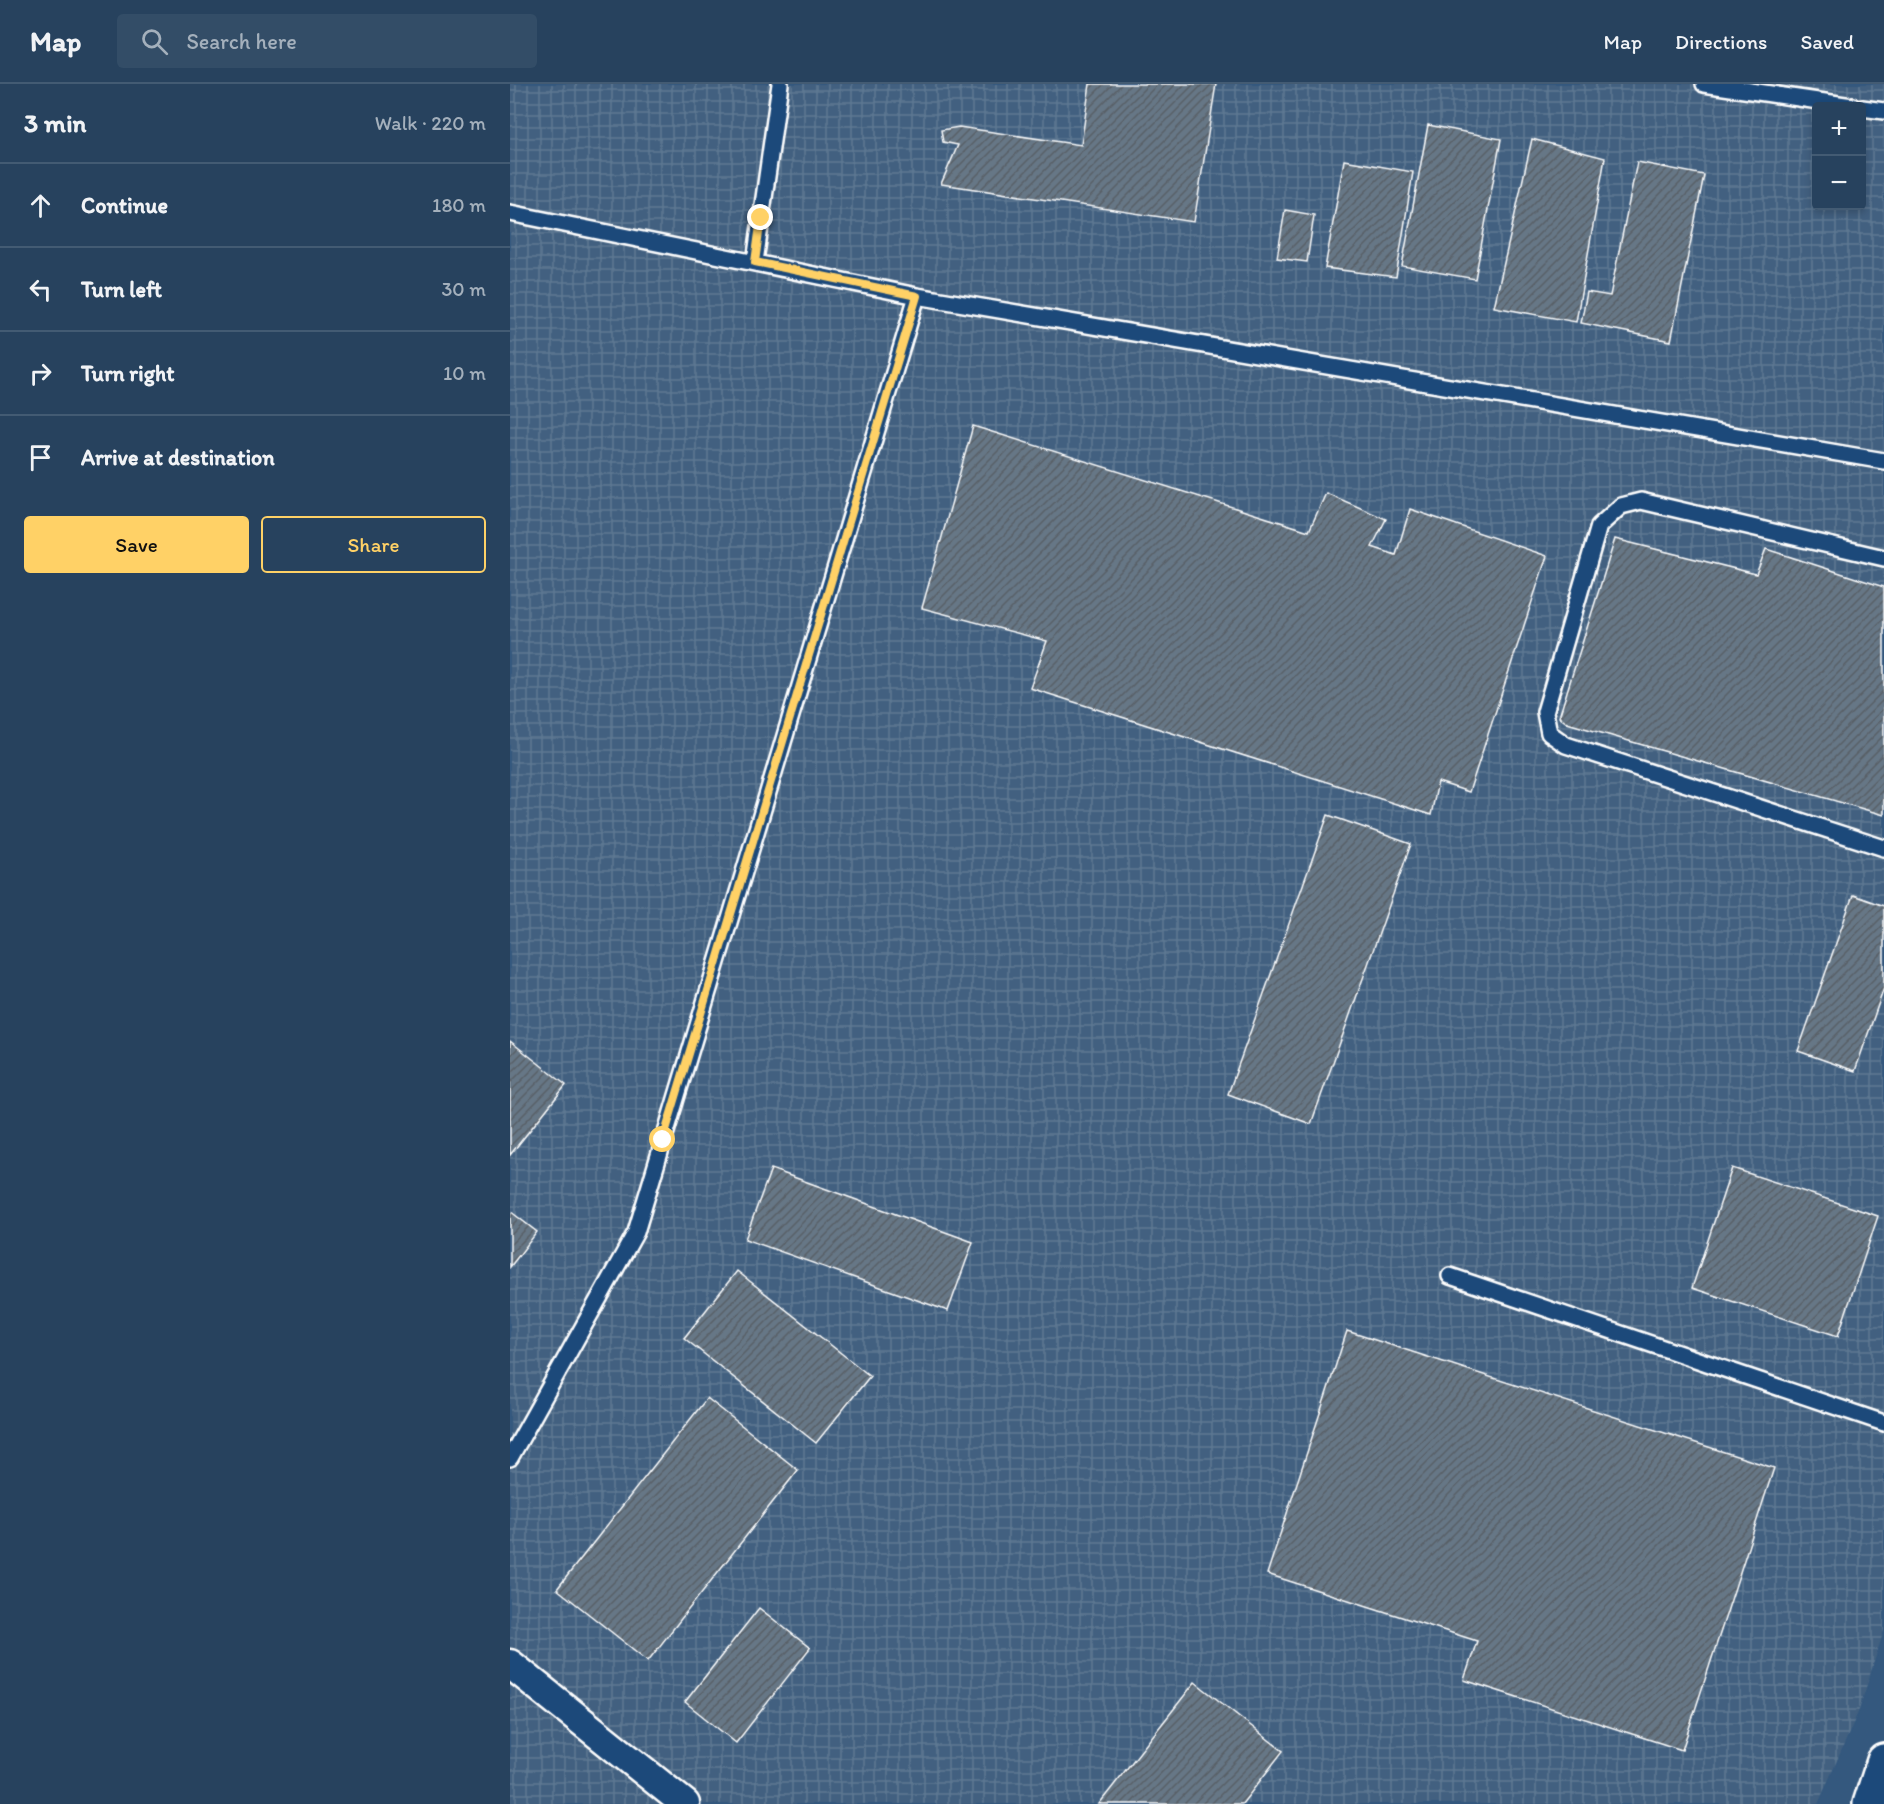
<!DOCTYPE html>
<html lang="en">
<head>
<meta charset="utf-8">
<style>
	body { margin:0; font-family:Itim,sans-serif; background:#334d67; color:#f1f3f6 }
	.controls { position:absolute; right:18px; top:18px; display:grid; overflow:hidden; border-radius:6px; box-shadow:0 3px 9px #0003 }
	.controls button { width:54px; height:54px; display:grid; place-items:center; padding:0; border:0; border-bottom:2px solid #435b73; background:#27425e; color:#f1f3f6; font:30px sans-serif }
	.stop { position:absolute; width:18px; height:18px; margin:-14px; border:4px solid #ffd166; border-radius:50%; background:#fff }
	.stop.end { background:#ffd166; border-color:#fff; box-shadow:0 2px 6px #0008 }
	.list { margin:0; padding:0; list-style:none }
	h2 { display:flex; justify-content:space-between; align-items:center; height:78px; margin:0; padding:0 24px; font-size:26px }
	h2 small { font-size:20px; font-weight:400; color:#a4b0bc }
	.list li { display:grid; grid-template-columns:39px 1fr auto; gap:18px; align-items:center; box-sizing:border-box; height:84px; padding:0 24px; border-top:2px solid #435b73 }
	.list b { display:block; font-size:22px; white-space:nowrap }
	.list em { font-size:20px; font-style:normal; color:#a4b0bc }
	.actions { display:flex; gap:12px; padding:18px 24px }
	.actions a { flex:1; padding:14px 0; border:2px solid #ffd166; border-radius:6px; text-align:center; font-size:21px; color:#ffd166 }
	.actions .main { background:#ffd166; color:#111 }
	.icon { flex:none; width:33px; height:33px; fill:none; stroke:currentColor; stroke-width:2; stroke-linecap:round; stroke-linejoin:round }
	.map { position:relative; flex:none; width:1374px; height:1720px; overflow:hidden }
	header { display:flex; align-items:center; gap:36px; box-sizing:border-box; height:84px; padding:0 30px; background:#27425e; border-bottom:2px solid #435b73 }
	header strong { font-size:28px }
	nav { display:flex; gap:33px; margin-inline-start:auto; font-size:21px }
	.search { width:420px; height:54px; background:#334d67; display:flex; align-items:center; gap:15px; box-sizing:border-box; padding:0 21px; border-radius:6px; color:#a4b0bc; font-size:22px }
	main { display:flex }
	aside { flex:1; background:#27425e }
	.map>svg:first-child { display:block }
	.industrial { fill:url(#industrial-grid); fill-rule:evenodd }
	.building { fill:url(#building-hatch); stroke:#fff; stroke-width:1.5 }
	.lines { fill:none; stroke-linecap:round; stroke-linejoin:round }
	.service-casing { stroke:#fff; stroke-width:20 }
	.minor-casing { stroke:#fff; stroke-width:33 }
	.secondary-casing { stroke:#fff; stroke-width:38 }
	.service { stroke:#1f4a7a; stroke-width:15 }
	.minor { stroke:#1f4a7a; stroke-width:28 }
	.secondary { stroke:#1f4a7a; stroke-width:33 }
	.route { stroke:#ffd166; stroke-width:8 }
</style>
</head>
<body>
<header>
<strong>Map</strong>
<div class="search"><svg class="icon" aria-label="search" viewBox="0 0 24 24"><circle cx="10" cy="10" r="6"/><path d="M15 15l6 6"/></svg>Search here</div>
<nav><a>Map</a><a>Directions</a><a>Saved</a></nav>
</header>
<main>
<aside>
<h2>3 min<small>Walk · 220 m</small></h2>
<ul class="list">
<li><svg class="icon" aria-label="ahead" viewBox="0 0 24 24"><path d="M12 20V5M6 11l6-6 6 6"/></svg><div><b>Continue</b></div><em>180 m</em></li>
<li><svg class="icon" aria-label="left" viewBox="0 0 24 24"><path d="M17 20v-9H6M10 6l-5 5 5 5"/></svg><div><b>Turn left</b></div><em>30 m</em></li>
<li><svg class="icon" aria-label="right" viewBox="0 0 24 24"><path d="M7 20v-9h11M14 6l5 5-5 5"/></svg><div><b>Turn right</b></div><em>10 m</em></li>
<li><svg class="icon" aria-label="arrive" viewBox="0 0 24 24"><path d="M6 21V4h12l-3 4 3 4H6"/></svg><div><b>Arrive at destination</b></div></li>
</ul>
<div class="actions"><a class="main">Save</a><a>Share</a></div>
</aside>
<div class="map">
<svg width="1374" height="1720" viewBox="0 0 1374 1720">
	<defs>
		<pattern id="industrial-grid" width="8" height="8" patternUnits="userSpaceOnUse" patternTransform="scale(1.5)"><rect width="8" height="8" fill="#436180"/><path d="M0 4h8M4 0v8" fill="none" stroke="#5f7993"/></pattern>
		<pattern id="building-hatch" width="6" height="6" patternUnits="userSpaceOnUse" patternTransform="scale(1.5)"><rect width="6" height="6" fill="#667786"/><path d="M-1 1l2-2M0 6l6-6M5 7l2-2" fill="none" stroke="#585f66"/></pattern>
	</defs>
	<rect width="100%" height="100%" fill="#34587e"/>
	<filter id="ink" filterUnits="userSpaceOnUse"><feTurbulence type="fractalNoise" baseFrequency=".0167" numOctaves="2"/><feDisplacementMap in="SourceGraphic" scale="12" xChannelSelector="R" yChannelSelector="G"/><feConvolveMatrix kernelMatrix="1 2 1 2 8 2 1 2 1" color-interpolation-filters="sRGB"/></filter>
	<g filter="url(#ink)">
		<path class="industrial" d="M 0,0 L 1374,0 L 1374,1546 L 1349,1626 L 1308,1720 L 0,1720 ZM 1306,22 L 1352,22 L 1352,122 L 1306,122 Z"/>
		<path class="building" d="M 580,0 L 706,0 L 684,138 L 431,100 L 448,61 L 433,58 L 431,46 L 449,43 L 571,61 Z
			M 918,41 L 991,55 L 965,195 L 892,182 Z
			M 1022,55 L 1095,74 L 1066,238 L 984,223 Z
			M 834,76 L 903,88 L 886,193 L 815,184 Z
			M 1127,78 L 1194,91 L 1161,257 L 1071,239 L 1077,208 L 1100,212 Z
			M 775,126 L 804,131 L 797,178 L 767,174 Z
			M 463,342 L 799,447 L 816,409 L 876,435 L 862,463 L 886,471 L 900,425 L 1037,472 L 959,708 L 928,698 L 921,731 L 520,604 L 537,557 L 412,524 Z
			M 1105,455 L 1246,490 L 1256,465 L 1374,503 L 1374,731 L 1057,639 L 1049,633 Z
			M 818,731 L 901,760 L 801,1040 L 718,1010 Z
			M 1343,811 L 1374,822 L 1374,904 L 1345,987 L 1288,967 Z
			M 0,957 L 56,1001 L 0,1071 Z
			M 1222,1084 L 1368,1132 L 1328,1252 L 1182,1204 Z
			M 261,1085 L 463,1158 L 438,1227 L 235,1155 Z
			M 0,1127 L 27,1148 L 0,1183 Z
			M 227,1187 L 360,1292 L 306,1359 L 174,1254 Z
			M 837,1247 L 1264,1384 L 1172,1666 L 954,1596 L 967,1557 L 757,1490 Z
			M 197,1314 L 288,1386 L 138,1577 L 47,1505 Z
			M 249,1524 L 300,1564 L 226,1659 L 175,1618 Z
			M 685,1598 L 773,1667 L 732,1720 L 589,1720 Z"/>
		<g class="lines">
			<defs>
				<path id="service" d="M 1194,0 L 1342,22
					M 1352,24 L 1374,27
					M 0,129 L 407,212 L 1374,377
					M 245,178 L 270,0
					M 1374,474 L 1131,417 L 1111,422 L 1089,442 L 1035,628 L 1039,649 L 1056,661 L 1374,764
					M 940,1192 L 1374,1339
					M 0,1374 L 126,1148 L 407,212"/>
				<path id="minor" d="M 0,1580 L 175,1720"/>
				<path id="secondary" d="M 1360,1720 L 1374,1677"/>
			</defs>
			<use href="#service" class="service-casing"/>
			<use href="#minor" class="minor-casing"/>
			<use href="#secondary" class="secondary-casing"/>
			<use href="#service" class="service"/>
			<use href="#minor" class="minor"/>
			<use href="#secondary" class="secondary"/>
		</g>
	</g>
	<g class="lines" filter="url(#ink)">
		<path class="route" d="M 153,1056 L 407,212 L 245,178 L 251,134"/>
	</g>
</svg>
<div class="controls">
<button>+</button>
<button>−</button>
</div>
<div class="stop" style="left:153px;top:1056px"></div>
<div class="stop end" style="left:251px;top:134px"></div>
</div>
</main>
</body>
</html>
